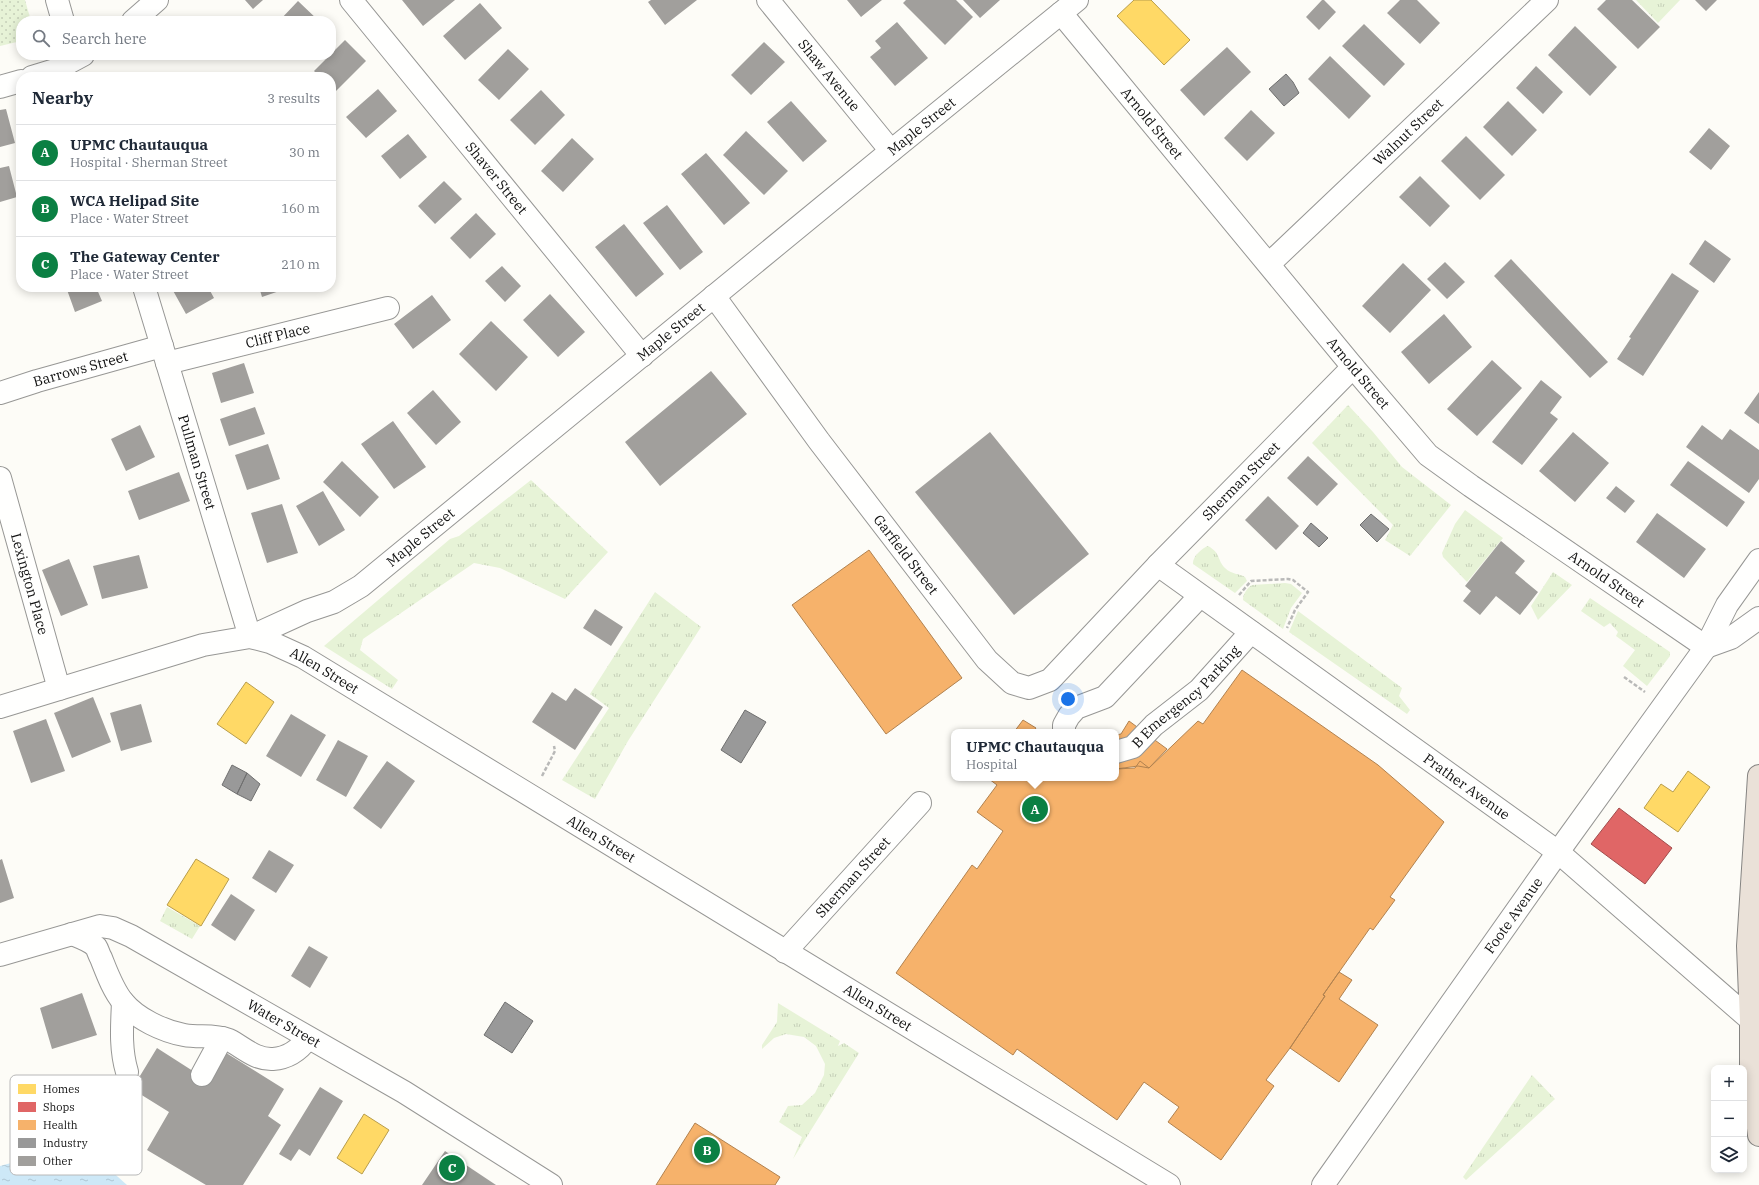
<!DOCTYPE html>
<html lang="en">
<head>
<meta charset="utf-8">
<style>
	body { margin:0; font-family:"IBM Plex Serif",serif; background:#f6f6f7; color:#1f2937 }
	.controls { position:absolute; right:12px; bottom:12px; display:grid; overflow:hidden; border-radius:8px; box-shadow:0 2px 10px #0003 }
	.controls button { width:36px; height:36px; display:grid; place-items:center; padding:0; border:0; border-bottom:1px solid #e0e1e3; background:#fff; color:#1f2937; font:20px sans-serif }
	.you { position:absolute; left:1068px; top:699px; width:14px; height:14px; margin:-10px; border:3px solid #fff; border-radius:50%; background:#1a73e8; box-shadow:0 0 0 6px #1a73e833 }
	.badge { display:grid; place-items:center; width:26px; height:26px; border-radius:50%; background:#0b8043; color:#fff; font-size:13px; font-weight:700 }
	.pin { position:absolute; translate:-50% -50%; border:2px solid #fff; box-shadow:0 1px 4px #0006 }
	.popup { position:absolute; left:951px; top:729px; width:168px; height:52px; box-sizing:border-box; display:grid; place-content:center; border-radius:8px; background:#fff; filter:drop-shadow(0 1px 3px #0005); font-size:13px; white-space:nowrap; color:#747a83 }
	.popup b { font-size:15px; color:#1f2937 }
	.popup::after { content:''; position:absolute; left:50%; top:100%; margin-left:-8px; border:8px solid transparent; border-top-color:#fff }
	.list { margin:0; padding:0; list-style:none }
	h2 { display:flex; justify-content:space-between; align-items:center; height:52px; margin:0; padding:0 16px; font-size:17px }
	h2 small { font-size:13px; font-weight:400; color:#747a83 }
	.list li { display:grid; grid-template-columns:26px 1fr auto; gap:12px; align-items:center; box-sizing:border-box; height:56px; padding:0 16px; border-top:1px solid #e0e1e3 }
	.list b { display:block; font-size:15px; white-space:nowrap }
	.list p { margin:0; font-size:13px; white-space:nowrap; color:#747a83 }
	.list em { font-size:13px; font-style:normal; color:#747a83 }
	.icon { flex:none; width:22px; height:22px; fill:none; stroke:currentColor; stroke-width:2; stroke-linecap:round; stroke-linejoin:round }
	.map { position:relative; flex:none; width:1759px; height:1185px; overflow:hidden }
	.search { position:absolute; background:#fff; box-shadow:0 2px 10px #0003; left:16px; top:16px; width:320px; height:44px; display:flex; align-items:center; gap:10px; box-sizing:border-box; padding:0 14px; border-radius:16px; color:#747a83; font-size:15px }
	.panel { position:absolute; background:#fff; box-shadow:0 2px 10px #0003; left:16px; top:72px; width:320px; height:220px; border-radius:16px }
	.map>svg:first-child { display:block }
	.grass { fill:url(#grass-tufts) }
	.garden { fill:url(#garden-dots) }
	.water { fill:url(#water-ripples) }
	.homes { fill:#ffd966; stroke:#b89d4c }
	.shops { fill:#e06666; stroke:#a24c4c }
	.health { fill:#f6b26b; stroke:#b18250 }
	.industry { fill:#999; stroke:#707070 }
	.building { fill:#a19f9c }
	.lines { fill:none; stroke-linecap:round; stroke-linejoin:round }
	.minor-casing { stroke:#979795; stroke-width:24 }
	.highway-casing { stroke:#858482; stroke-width:24 }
	.path { stroke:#b9b9b8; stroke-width:2.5; stroke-dasharray:4 2; stroke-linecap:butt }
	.minor { stroke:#fffffe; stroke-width:22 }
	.highway { stroke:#eae1d8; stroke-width:22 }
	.labels { text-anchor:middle; stroke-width:4; stroke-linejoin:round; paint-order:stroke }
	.street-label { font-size:14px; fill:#111; stroke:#fff }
	.key { fill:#fff; stroke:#b8b8b8; stroke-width:1 }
	.key-label { font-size:11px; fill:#111 }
</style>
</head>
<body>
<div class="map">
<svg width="1759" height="1185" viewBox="0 0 1759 1185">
	<defs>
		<pattern id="grass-tufts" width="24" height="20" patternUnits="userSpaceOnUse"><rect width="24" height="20" fill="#e7f3d7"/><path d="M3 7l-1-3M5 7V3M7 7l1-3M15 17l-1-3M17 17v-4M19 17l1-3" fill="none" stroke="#c5cfb8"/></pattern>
		<pattern id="garden-dots" width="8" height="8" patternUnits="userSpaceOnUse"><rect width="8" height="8" fill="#e7f3d7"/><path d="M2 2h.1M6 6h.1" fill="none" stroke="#c5cfb8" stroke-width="1.8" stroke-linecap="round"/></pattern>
		<pattern id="water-ripples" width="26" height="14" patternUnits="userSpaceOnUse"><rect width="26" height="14" fill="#cde8f7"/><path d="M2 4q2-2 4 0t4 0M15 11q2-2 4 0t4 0" fill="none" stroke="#afc6d3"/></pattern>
	</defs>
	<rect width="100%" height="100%" fill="#fdfcf7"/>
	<path class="grass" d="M 1636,0 L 1680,0 L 1658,23 Z
		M 1348,405 L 1373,432 L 1402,467 L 1451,505 L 1410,556 L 1385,540 L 1393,525 L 1312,443 Z
		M 531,480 L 608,552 L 565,599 L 500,568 L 474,563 L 363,639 L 360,650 L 398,680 L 392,689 L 324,646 L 450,539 L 459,536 Z
		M 1465,510 L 1503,538 L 1467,582 L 1443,557 L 1442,553 L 1455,524 Z
		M 1208,546 C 1221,553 1217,560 1225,568 C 1232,575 1239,573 1245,577 L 1247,581 L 1235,593 L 1193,564 C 1192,557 1202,548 1208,546 Z
		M 1553,572 L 1572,585 L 1538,620 L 1531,606 Z
		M 1285,583 L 1291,584 L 1302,593 L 1291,608 L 1283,629 L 1243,600 C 1243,594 1247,588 1252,585 Z
		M 655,592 L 701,627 L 628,741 L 595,799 L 562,780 L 609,708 L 590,694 Z
		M 1590,598 L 1670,652 L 1670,656 L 1647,686 L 1623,666 L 1635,650 L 1616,636 L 1618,632 L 1610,623 L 1604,627 L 1581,611 Z
		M 1298,611 L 1402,688 L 1399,696 L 1410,710 L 1407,714 L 1289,632 Z
		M 167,907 L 200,926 L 192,939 L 160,921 Z
		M 778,1003 L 840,1041 L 838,1046 L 844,1043 L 859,1053 L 793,1159 L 802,1137 L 779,1122 L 788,1106 L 802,1105 L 815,1093 L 824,1075 L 825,1064 L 816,1046 L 804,1037 L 786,1034 L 774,1038 L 762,1049 L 762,1045 L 777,1022 Z
		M 1532,1075 L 1555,1099 L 1466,1180 L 1463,1177 Z"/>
	<path class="garden" d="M 0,0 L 25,0 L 31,21 L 21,21 L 21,41 L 0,46 Z"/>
	<path class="water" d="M 66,1148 L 108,1168 L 127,1185 L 0,1185 L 0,1166 Z"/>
	<path class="homes" d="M 1134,0 L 1151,0 L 1190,40 L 1164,65 L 1117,16 Z
		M 246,682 L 274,702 L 246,744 L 217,724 Z
		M 1688,771 L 1710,787 L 1678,832 L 1644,808 L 1661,784 L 1673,792 Z
		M 196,859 L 229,879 L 201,926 L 167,905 Z
		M 364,1114 L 389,1130 L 362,1174 L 337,1158 Z"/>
	<path class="shops" d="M 1619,808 L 1672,848 L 1645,884 L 1591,844 Z"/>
	<path class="health" d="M 869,550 L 962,678 L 886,734 L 792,605 Z
		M 1242,670 L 1378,765 L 1444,822 L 1390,897 L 1395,900 L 1373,930 L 1370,928 L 1323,995 L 1325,996 L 1290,1048 L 1266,1080 L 1274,1086 L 1221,1160 L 1168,1122 L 1179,1107 L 1144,1082 L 1117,1120 L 1017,1049 L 1013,1055 L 896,973 L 972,865 L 977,869 L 1003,831 L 977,812 L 997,785 L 989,779 L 990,778 L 1116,778 L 1116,769 L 1135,768 L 1140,761 L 1149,768 L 1198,721 L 1203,724 Z
		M 1023,720 L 1036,728 L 1033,732 L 1014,732 Z
		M 1129,721 L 1167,749 L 1149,768 L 1138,766 L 1116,769 L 1116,735 L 1121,734 Z
		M 1339,972 L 1352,980 L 1339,999 L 1378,1025 L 1339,1082 L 1290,1048 L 1325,996 L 1323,995 Z
		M 695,1123 L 780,1177 L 775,1185 L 656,1185 Z"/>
	<path class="industry" d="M 1286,74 L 1293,82 L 1299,93 L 1284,106 L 1269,89 Z
		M 1371,514 L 1389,529 L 1377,542 L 1360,525 Z
		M 1311,523 L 1328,538 L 1319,547 L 1303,533 Z
		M 745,710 L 766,722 L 741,763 L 721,750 Z
		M 232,765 L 247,773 L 237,794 L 222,785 Z
		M 247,773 L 260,784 L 251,801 L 237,794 Z
		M 505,1002 L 533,1021 L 512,1053 L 484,1035 Z"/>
	<path class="building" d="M 245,0 L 263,0 L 253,9 Z
		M 402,0 L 455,0 L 423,26 Z
		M 651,0 L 697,0 L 665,25 L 648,2 Z
		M 847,0 L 882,0 L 861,17 Z
		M 906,0 L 956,0 L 973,17 L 945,45 L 903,3 Z
		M 963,0 L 1000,0 L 980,18 Z
		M 1322,0 L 1324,0 L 1336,12 L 1319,30 L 1306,17 Z
		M 1400,0 L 1417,0 L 1440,23 L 1420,44 L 1387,13 Z
		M 1606,0 L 1632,0 L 1660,27 L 1638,49 L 1597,9 Z
		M 1695,0 L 1717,0 L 1706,11 Z
		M 298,1 L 319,21 L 279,21 Z
		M 480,3 L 502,28 L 465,60 L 443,36 Z
		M 897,22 L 928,58 L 895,86 L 870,57 L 881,48 L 875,41 Z
		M 1364,24 L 1405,64 L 1384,86 L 1342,46 Z
		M 1575,26 L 1617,67 L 1590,96 L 1548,55 Z
		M 345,40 L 366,61 L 335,92 L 331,88 L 331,77 L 320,77 L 314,71 Z
		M 764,42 L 785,62 L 751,95 L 731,75 Z
		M 1227,47 L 1251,72 L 1204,116 L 1180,90 Z
		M 508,49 L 529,69 L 499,100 L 478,80 Z
		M 1330,56 L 1371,96 L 1349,119 L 1308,79 Z
		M 1536,66 L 1563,92 L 1543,114 L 1516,88 Z
		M 378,89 L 397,111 L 366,138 L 346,117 Z
		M 541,90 L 565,115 L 535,145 L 510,120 Z
		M 791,101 L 827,141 L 803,162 L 767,122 Z
		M 1508,101 L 1537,130 L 1512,156 L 1483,127 Z
		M 6,109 L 15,143 L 0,147 L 0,110 Z
		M 1251,110 L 1275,133 L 1247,161 L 1224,138 Z
		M 1709,128 L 1730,146 L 1711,170 L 1689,152 Z
		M 746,131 L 788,171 L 764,195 L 723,155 Z
		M 408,134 L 427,157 L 400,179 L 381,156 Z
		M 1466,136 L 1505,175 L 1480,200 L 1441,161 Z
		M 572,138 L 594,159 L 563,192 L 541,171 Z
		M 706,153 L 750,203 L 724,225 L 681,174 Z
		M 9,166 L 17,197 L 0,202 L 0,168 Z
		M 1420,176 L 1450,206 L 1430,227 L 1399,197 Z
		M 444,181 L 462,199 L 435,224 L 418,206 Z
		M 667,205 L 703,252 L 680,270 L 643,223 Z
		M 476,213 L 496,234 L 470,259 L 450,238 Z
		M 624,224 L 664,274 L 636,297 L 595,247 Z
		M 1705,240 L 1731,259 L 1714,283 L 1689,264 Z
		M 1511,259 L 1608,362 L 1590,378 L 1494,276 Z
		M 1445,262 L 1465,282 L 1447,299 L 1427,279 Z
		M 1403,263 L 1431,290 L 1390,333 L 1362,306 Z
		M 502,266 L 521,286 L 505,302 L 485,281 Z
		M 1672,273 L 1699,291 L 1643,376 L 1617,359 L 1631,338 L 1629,337 Z
		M 66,287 L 96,287 L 102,301 L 75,312 Z
		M 171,287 L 208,287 L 214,298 L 186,314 Z
		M 259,287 L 291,287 L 262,297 Z
		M 550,294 L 585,332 L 558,357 L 523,320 Z
		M 432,295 L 451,320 L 413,349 L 394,324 Z
		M 1444,314 L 1472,347 L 1429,384 L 1401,352 Z
		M 491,321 L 528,357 L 496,391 L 459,354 Z
		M 1492,360 L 1522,388 L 1477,436 L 1447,409 Z
		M 244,363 L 254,393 L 221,403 L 212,373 Z
		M 711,371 L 747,414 L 660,486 L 625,442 Z
		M 1541,380 L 1562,397 L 1550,413 L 1558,419 L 1522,465 L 1492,442 Z
		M 433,390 L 461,422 L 436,445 L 407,413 Z
		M 1759,392 L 1759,424 L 1744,413 Z
		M 255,407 L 265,434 L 229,446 L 220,419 Z
		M 393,421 L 426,467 L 394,489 L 361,444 Z
		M 140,425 L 155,457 L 126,471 L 111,439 Z
		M 1702,425 L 1722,440 L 1730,429 L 1759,450 L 1759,479 L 1749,493 L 1686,447 Z
		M 990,432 L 1089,554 L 1014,615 L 915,492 Z
		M 1573,432 L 1609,463 L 1575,502 L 1539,471 Z
		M 268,444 L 280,479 L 247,490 L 235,455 Z
		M 1308,456 L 1338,484 L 1317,506 L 1287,478 Z
		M 342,461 L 379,497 L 360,517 L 323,482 Z
		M 1688,461 L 1745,502 L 1727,527 L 1670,485 Z
		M 179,472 L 190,501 L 139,520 L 128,491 Z
		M 1616,486 L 1635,501 L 1625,513 L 1606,498 Z
		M 323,491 L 345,530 L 319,546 L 296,506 Z
		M 1268,496 L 1299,526 L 1276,550 L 1245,520 Z
		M 282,504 L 298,553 L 267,563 L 251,513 Z
		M 1657,513 L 1706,549 L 1684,578 L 1636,542 Z
		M 1501,541 L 1525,561 L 1515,573 L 1538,592 L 1520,615 L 1496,596 L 1480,615 L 1463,601 L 1471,591 L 1465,586 Z
		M 139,555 L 148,588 L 102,599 L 93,566 Z
		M 69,559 L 88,605 L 61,616 L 42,570 Z
		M 595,609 L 623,627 L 611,646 L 583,628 Z
		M 575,688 L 603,707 L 575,750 L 532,722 L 552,692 L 566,701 Z
		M 93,697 L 111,742 L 72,758 L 54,713 Z
		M 141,704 L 152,742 L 121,751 L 110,713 Z
		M 291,714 L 326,735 L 301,777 L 266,756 Z
		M 46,719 L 65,771 L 31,783 L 13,731 Z
		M 338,740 L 368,756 L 346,797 L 316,780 Z
		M 387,761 L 415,781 L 381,829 L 353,808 Z
		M 269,850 L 294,865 L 276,893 L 252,878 Z
		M 2,859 L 14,898 L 0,903 L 0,860 Z
		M 231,894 L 255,910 L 235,941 L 211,925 Z
		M 309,946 L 328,957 L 310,988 L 291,976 Z
		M 82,993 L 97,1035 L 52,1049 L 40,1008 Z
		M 157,1048 L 207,1080 L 223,1051 L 284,1089 L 268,1116 L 281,1125 L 243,1185 L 206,1185 L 147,1150 L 169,1112 L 132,1089 Z
		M 320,1087 L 343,1101 L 310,1156 L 299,1149 L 291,1161 L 279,1154 Z
		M 445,1151 L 496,1185 L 422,1185 Z"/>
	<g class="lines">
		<defs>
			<g id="minor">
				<path d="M 57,0 L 63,21"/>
				<path id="s1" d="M 351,0 L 642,356"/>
				<path id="s2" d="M 768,0 L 891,151"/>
				<path id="s3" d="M 1061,13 L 1353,367 L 1428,455 L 1471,486 L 1706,647"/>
				<path d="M 133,21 L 157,0"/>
				<path d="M 32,77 L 55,70 L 83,55"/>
				<path d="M 0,87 L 21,81"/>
				<path id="s4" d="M 1269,264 L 1547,0"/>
				<path id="s5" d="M 144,287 L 250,637 L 307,611 L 334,602 L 361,586 L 891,151 L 1077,0"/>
				<path id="s6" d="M 714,296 L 819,441 L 987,660 L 1012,683 L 1029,688 L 1050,680 L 1158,565 L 1353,367"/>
				<path id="s7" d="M 167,363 L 388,308"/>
				<path id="s8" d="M 0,393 L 37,381 L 162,346"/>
				<path id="s9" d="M 0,478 L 59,689"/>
				<path id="s10" d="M 1158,565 L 1558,852 L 1759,1027"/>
				<path d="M 1706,647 L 1731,638 L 1759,618"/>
				<path id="s11" d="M 0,707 L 203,645 L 250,637 L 270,642 L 303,657 L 1169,1185"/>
				<path d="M 1064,732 L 1064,725 L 1069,716 L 1076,708 L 1105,697 L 1200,596"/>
				<path id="s12" d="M 1116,752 L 1133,747 L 1154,725 L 1199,690 L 1251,632"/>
				<path d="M 72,934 C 79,937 91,941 96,947 C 98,950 99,955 101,958 C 107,973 113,990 123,1002 C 137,1019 163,1031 184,1035 C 199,1038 213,1034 229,1040 C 243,1047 255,1060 273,1059 C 288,1058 300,1049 308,1038"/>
				<path id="s13" d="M 785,952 L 920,803"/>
				<path id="s14" d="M 0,955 L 100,926 L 113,928 L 131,936 L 404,1092 L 551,1185"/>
				<path d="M 123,1002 C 122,1025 120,1049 127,1072"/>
				<path d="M 202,1075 L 222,1038"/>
				<path id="s15" d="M 1323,1185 L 1558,852 L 1706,647 L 1727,605 L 1759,560"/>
			</g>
			<path id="highway" d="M 1759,776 L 1748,946 L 1751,1021 L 1751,1077 L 1759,1135"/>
		</defs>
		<use href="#minor" class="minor-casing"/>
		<use href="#highway" class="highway-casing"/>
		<path class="path" d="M 1239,595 L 1251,581 L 1288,579 L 1293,580 L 1308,592 L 1295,610 L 1287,628
			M 1624,677 L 1645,692
			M 542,776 L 555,751 L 554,746"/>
		<use href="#minor" class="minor"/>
		<use href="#highway" class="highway"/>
	</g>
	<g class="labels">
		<g class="street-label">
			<text dy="5" stroke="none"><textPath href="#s2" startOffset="97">Shaw Avenue</textPath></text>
			<text dy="5" stroke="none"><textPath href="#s3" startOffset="143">Arnold Street</textPath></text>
			<text dy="5" stroke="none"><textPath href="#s5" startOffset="1213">Maple Street</textPath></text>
			<text dy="5" stroke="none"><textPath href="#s4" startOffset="192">Walnut Street</textPath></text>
			<text dy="5" stroke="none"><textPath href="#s1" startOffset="230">Shaver Street</textPath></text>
			<text dy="5" stroke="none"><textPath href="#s5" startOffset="889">Maple Street</textPath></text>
			<text dy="5" stroke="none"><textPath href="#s7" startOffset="114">Cliff Place</textPath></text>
			<text dy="5" stroke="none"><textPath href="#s8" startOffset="84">Barrows Street</textPath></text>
			<text dy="5" stroke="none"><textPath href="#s3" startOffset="467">Arnold Street</textPath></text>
			<text dy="5" stroke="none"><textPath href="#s5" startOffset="183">Pullman Street</textPath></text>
			<text dy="5" stroke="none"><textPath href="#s6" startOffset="805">Sherman Street</textPath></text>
			<text dy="5" stroke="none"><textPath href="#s5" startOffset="565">Maple Street</textPath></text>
			<text dy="5" stroke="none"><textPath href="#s6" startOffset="322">Garfield Street</textPath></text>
			<text dy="5" stroke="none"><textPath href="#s3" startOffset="792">Arnold Street</textPath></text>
			<text dy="5" stroke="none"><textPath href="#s9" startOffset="110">Lexington Place</textPath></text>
			<text dy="5" stroke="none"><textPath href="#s11" startOffset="342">Allen Street</textPath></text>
			<text dy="5" stroke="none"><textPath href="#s12" startOffset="91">B Emergency Parking</textPath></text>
			<text dy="5" stroke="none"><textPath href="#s10" startOffset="380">Prather Avenue</textPath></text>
			<text dy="5" stroke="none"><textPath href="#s11" startOffset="666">Allen Street</textPath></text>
			<text dy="5" stroke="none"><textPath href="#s13" startOffset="101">Sherman Street</textPath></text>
			<text dy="5" stroke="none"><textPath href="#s15" startOffset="330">Foote Avenue</textPath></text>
			<text dy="5" stroke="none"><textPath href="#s11" startOffset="990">Allen Street</textPath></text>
			<text dy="5" stroke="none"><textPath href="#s14" startOffset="313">Water Street</textPath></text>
		</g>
	</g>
	<rect x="10" y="1075" width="132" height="100" rx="6" class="key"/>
	<rect x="18" y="1084" width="18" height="10" fill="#ffd966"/>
	<rect x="18" y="1102" width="18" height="10" fill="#e06666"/>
	<rect x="18" y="1120" width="18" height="10" fill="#f6b26b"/>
	<rect x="18" y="1138" width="18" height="10" fill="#999"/>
	<rect x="18" y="1156" width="18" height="10" fill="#a19f9c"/>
	<g class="key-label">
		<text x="43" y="1093">Homes</text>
		<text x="43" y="1111">Shops</text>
		<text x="43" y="1129">Health</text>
		<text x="43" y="1147">Industry</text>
		<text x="43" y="1165">Other</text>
	</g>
</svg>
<div class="controls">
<button>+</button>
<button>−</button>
<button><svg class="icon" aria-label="layers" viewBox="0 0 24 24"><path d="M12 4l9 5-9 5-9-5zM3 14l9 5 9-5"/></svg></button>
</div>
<div class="you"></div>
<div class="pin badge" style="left:1035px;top:809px">A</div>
<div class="popup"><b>UPMC Chautauqua</b>Hospital</div>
<div class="pin badge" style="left:707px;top:1150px">B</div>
<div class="pin badge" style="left:452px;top:1168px">C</div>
<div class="search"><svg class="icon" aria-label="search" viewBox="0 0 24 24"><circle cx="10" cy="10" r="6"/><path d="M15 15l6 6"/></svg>Search here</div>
<section class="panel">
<h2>Nearby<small>3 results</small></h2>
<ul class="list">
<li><span class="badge">A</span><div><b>UPMC Chautauqua</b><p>Hospital · Sherman Street</p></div><em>30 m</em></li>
<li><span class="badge">B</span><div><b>WCA Helipad Site</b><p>Place · Water Street</p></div><em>160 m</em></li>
<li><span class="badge">C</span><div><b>The Gateway Center</b><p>Place · Water Street</p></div><em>210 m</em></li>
</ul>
</section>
</div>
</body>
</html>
